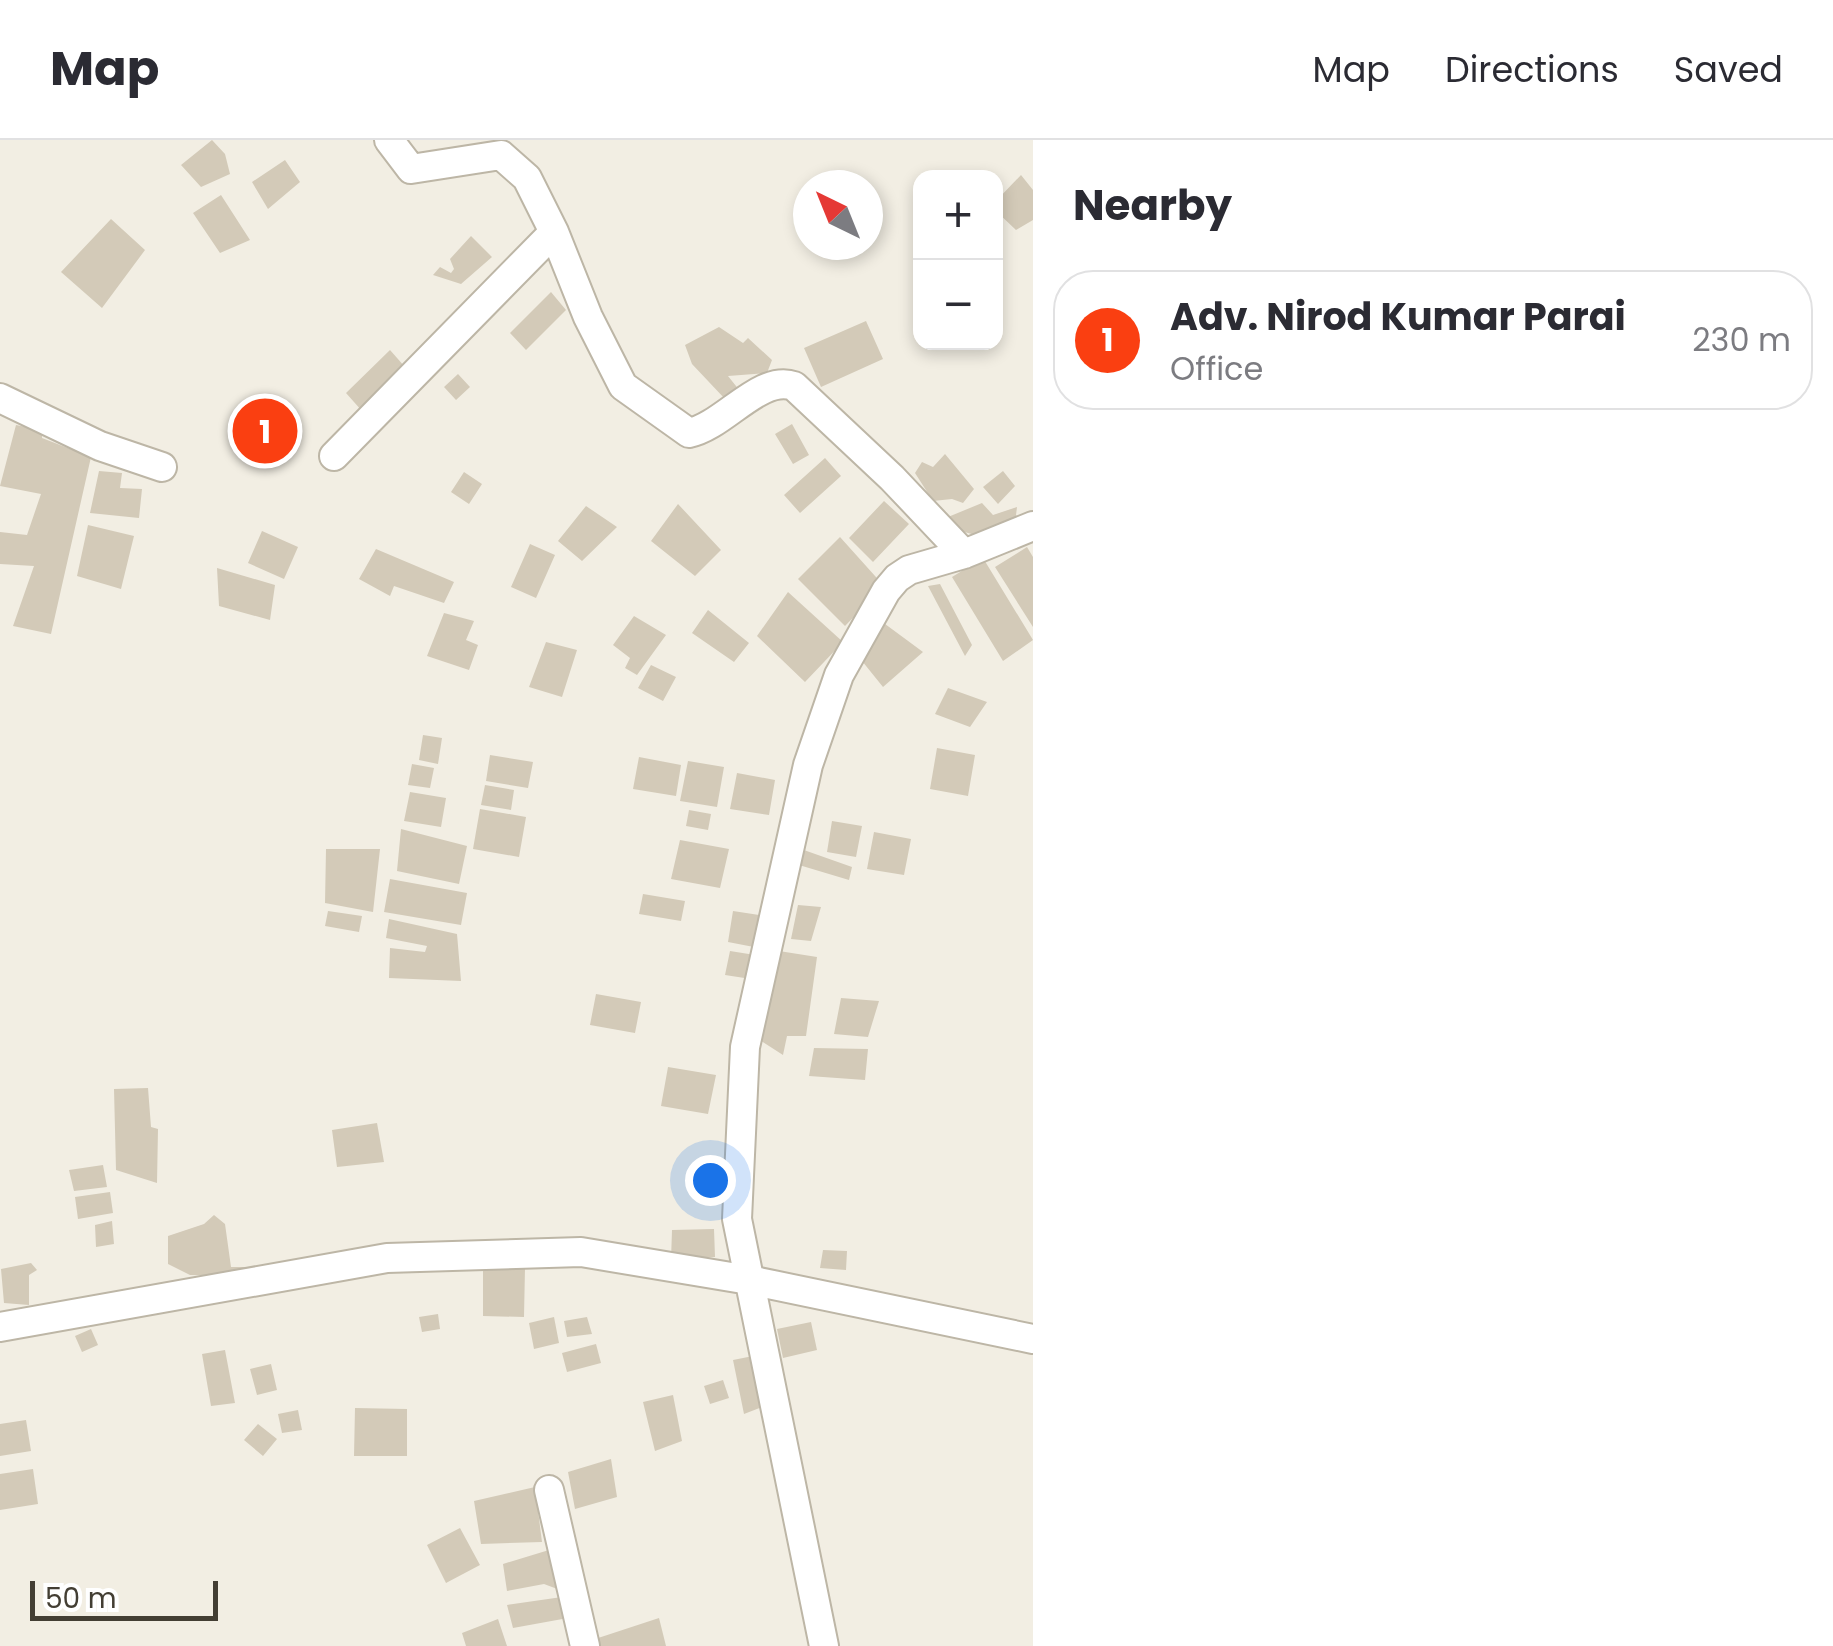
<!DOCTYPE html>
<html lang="en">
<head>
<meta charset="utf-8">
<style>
	body { margin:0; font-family:Poppins,sans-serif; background:#f7f7f7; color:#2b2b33 }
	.controls { position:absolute; right:30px; top:30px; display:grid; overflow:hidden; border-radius:20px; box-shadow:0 5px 15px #0003 }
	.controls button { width:90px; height:90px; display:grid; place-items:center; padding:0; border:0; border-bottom:2px solid #e1e1e2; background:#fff; color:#2b2b33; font:50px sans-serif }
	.compass { position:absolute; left:793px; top:30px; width:90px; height:90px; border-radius:50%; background:#fff; box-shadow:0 5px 15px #0003; rotate:317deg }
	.scale { position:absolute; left:30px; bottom:25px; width:188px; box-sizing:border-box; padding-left:10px; border:5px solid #433e33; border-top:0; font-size:28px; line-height:35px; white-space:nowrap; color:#433e33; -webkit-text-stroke:8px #fff; paint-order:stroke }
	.you { position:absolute; left:710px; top:1040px; width:35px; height:35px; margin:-25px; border:8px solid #fff; border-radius:50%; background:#1a73e8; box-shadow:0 0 0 15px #1a73e833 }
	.badge { display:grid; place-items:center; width:65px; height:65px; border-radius:50%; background:#fa3f11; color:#fff; font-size:32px; font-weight:700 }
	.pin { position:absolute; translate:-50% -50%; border:5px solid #fff; box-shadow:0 2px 10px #0006 }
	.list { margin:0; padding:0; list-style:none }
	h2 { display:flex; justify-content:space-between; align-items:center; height:130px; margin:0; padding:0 40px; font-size:42px }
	h2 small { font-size:32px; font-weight:400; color:#7c7c81 }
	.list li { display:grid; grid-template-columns:65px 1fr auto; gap:30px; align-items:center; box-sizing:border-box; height:140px; margin:0 20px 20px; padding:0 20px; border:2px solid #e1e1e2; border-radius:40px }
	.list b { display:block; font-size:38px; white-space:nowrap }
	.list p { margin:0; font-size:32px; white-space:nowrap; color:#7c7c81 }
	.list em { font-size:32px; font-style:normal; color:#7c7c81 }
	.map { position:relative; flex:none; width:1033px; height:1506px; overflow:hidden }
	header { display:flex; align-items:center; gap:60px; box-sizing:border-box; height:140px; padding:0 50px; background:#fff; border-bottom:2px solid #e1e1e2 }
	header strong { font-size:48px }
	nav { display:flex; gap:55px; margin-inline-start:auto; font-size:35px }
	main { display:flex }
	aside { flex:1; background:#fff }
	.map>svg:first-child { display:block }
	.building { fill:#d3cab8 }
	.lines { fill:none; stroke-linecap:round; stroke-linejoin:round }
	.street-casing { stroke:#bdb6a6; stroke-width:32 }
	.street { stroke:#fff; stroke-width:28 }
</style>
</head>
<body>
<header>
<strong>Map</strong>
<nav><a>Map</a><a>Directions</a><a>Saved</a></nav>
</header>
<main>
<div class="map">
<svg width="1033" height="1506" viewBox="0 0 1033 1506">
	<rect width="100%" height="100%" fill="#f2eee3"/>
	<path class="building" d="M 212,0 L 225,14 L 230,34 L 201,47 L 181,25 Z
		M 285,20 L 300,42 L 268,69 L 252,42 Z
		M 1021,35 L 1033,50 L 1033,80 L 1016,90 L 996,71 L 996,61 Z
		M 221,55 L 250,100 L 220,113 L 193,73 Z
		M 111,79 L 145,110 L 102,168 L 61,132 Z
		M 471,96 L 492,117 L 461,144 L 433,135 L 440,127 L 451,133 L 454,129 L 450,119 Z
		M 551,152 L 566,170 L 526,210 L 510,193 Z
		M 866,181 L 883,219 L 821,247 L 804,208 Z
		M 719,187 L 743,203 L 748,198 L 772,220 L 767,233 L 728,236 L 740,251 L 725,259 L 692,224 L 685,205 Z
		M 390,210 L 405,227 L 362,271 L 346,253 Z
		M 458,234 L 470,247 L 456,260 L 444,247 Z
		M 792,284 L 809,315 L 793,324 L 775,294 Z
		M 16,285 L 42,290 L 42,298 L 91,317 L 51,494 L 13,486 L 34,426 L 0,424 L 0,392 L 27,395 L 41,354 L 0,346 Z
		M 945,314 L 974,349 L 963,363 L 952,359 L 933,361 L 915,333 L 922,322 L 933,327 Z
		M 825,318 L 841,336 L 800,373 L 784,355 Z
		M 99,331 L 122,333 L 120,348 L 142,349 L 139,378 L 90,373 Z
		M 1003,331 L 1015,346 L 998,364 L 983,347 Z
		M 464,332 L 482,344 L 469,364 L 451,352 Z
		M 884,361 L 909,384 L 873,422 L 849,398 Z
		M 982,363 L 993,375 L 1017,367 L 1015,383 L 975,395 L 961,391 L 948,377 Z
		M 678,364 L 721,410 L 695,436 L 651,401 Z
		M 586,366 L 617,387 L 582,421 L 558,401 Z
		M 88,385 L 134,396 L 121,449 L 77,436 Z
		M 262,391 L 298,407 L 284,439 L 248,423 Z
		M 840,397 L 884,446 L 845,486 L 798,439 Z
		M 530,404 L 555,415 L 536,458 L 511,447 Z
		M 1027,407 L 1033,417 L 1033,487 L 995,427 Z
		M 376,409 L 454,442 L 444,463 L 394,446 L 390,456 L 359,439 Z
		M 983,418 L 1033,500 L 1003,521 L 952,437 Z
		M 217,428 L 275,445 L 270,480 L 219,466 Z
		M 940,444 L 972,505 L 965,516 L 928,446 Z
		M 788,452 L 843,502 L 805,542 L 757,496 Z
		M 708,470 L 749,503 L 734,522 L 692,493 Z
		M 444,473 L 474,481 L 466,500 L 478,505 L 469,530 L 427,516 Z
		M 634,476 L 666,495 L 637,535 L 625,528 L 630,518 L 613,505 Z
		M 881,481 L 923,512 L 883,547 L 858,516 Z
		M 546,502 L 577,510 L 562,557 L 529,547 Z
		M 651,525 L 676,537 L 663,561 L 638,548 Z
		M 948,548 L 987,562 L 970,587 L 935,574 Z
		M 423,595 L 442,598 L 438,624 L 419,620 Z
		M 937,608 L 975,615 L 968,656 L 930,649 Z
		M 490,615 L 533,622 L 528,648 L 486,641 Z
		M 639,617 L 681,625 L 676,656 L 633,649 Z
		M 688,621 L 724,627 L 717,667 L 680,661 Z
		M 412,624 L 434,628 L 430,648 L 408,645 Z
		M 737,633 L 775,640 L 769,675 L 730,669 Z
		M 485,645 L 514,650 L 511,670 L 481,665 Z
		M 410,652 L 446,658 L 441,687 L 404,681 Z
		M 480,669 L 526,677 L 519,717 L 473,709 Z
		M 689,670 L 711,674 L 708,690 L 686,686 Z
		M 832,681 L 862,686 L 856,717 L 827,712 Z
		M 401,689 L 467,706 L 459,744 L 397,731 Z
		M 874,692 L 911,699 L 904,735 L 867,729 Z
		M 680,700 L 729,709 L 720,748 L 671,739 Z
		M 326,709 L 380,709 L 373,772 L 325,763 Z
		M 801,709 L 852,727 L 849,740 L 799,725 Z
		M 390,739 L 467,753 L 461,785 L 384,772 Z
		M 643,754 L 685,761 L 681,781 L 639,774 Z
		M 798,765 L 821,767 L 811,801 L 791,799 Z
		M 328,771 L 362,776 L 359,792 L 325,786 Z
		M 733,771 L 765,776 L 759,808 L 728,802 Z
		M 389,779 L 457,794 L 461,841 L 389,838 L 390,808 L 425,812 L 427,806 L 386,798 Z
		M 730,811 L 755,815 L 751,839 L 725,835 Z
		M 779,811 L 817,817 L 806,896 L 787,896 L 783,915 L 758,899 Z
		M 596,854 L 641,862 L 635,893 L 590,885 Z
		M 841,858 L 879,861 L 868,897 L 834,894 Z
		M 814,908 L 868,909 L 865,940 L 809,936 Z
		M 668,927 L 716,935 L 708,974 L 661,966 Z
		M 148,948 L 151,987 L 158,989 L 157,1043 L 116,1030 L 114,949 Z
		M 377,983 L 384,1022 L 337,1027 L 332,990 Z
		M 103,1025 L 107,1047 L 74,1051 L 69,1030 Z
		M 110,1052 L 113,1073 L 78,1079 L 75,1057 Z
		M 214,1075 L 225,1084 L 231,1127 L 256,1127 L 257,1136 L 190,1135 L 168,1124 L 168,1096 L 204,1084 Z
		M 112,1081 L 114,1104 L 96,1107 L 95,1085 Z
		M 714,1089 L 715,1117 L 671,1120 L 672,1090 Z
		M 823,1110 L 847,1111 L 846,1130 L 820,1128 Z
		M 31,1123 L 37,1130 L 29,1135 L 29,1165 L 4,1163 L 1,1129 Z
		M 483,1128 L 525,1128 L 524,1177 L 483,1176 Z
		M 438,1174 L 440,1189 L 422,1192 L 419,1177 Z
		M 554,1177 L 559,1203 L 534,1209 L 529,1183 Z
		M 587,1177 L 592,1194 L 567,1197 L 564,1181 Z
		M 811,1182 L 817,1210 L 783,1218 L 777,1189 Z
		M 91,1189 L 98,1205 L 82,1212 L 75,1196 Z
		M 596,1204 L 601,1223 L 567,1232 L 562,1213 Z
		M 225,1210 L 235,1263 L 211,1266 L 202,1214 Z
		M 758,1215 L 767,1265 L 744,1274 L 733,1220 Z
		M 271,1224 L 277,1250 L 257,1255 L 250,1229 Z
		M 723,1240 L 729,1258 L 710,1264 L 704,1246 Z
		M 673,1255 L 682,1301 L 655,1311 L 643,1262 Z
		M 355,1268 L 407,1269 L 407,1316 L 354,1316 Z
		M 298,1270 L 302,1290 L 282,1293 L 278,1274 Z
		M 26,1280 L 31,1311 L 0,1316 L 0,1284 Z
		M 258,1284 L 277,1299 L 263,1316 L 244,1300 Z
		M 611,1319 L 617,1357 L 575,1369 L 568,1332 Z
		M 33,1329 L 38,1364 L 0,1370 L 0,1334 Z
		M 535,1347 L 542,1402 L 481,1404 L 474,1361 Z
		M 460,1388 L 480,1425 L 446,1443 L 427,1405 Z
		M 549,1410 L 554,1415 L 560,1450 L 544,1444 L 507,1451 L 503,1424 Z
		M 562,1457 L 568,1478 L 513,1488 L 507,1465 Z
		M 659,1478 L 666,1506 L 591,1506 L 589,1501 Z
		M 498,1479 L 507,1506 L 466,1506 L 462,1493 Z"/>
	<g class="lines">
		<defs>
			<path id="street" d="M 389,0 L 411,29 L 501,15 L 527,38 L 554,92 L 588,177 L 623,246 L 689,293 C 724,286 760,234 794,246 L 892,338 L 964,414
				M 0,258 L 100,306 L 162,327
				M 334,316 L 554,92
				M 0,1187 L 387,1118 L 581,1112 L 749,1140 L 1033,1199
				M 549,1350 L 585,1506
				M 824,1506 L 737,1079 L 745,907 L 808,625 L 839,535 L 886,451 L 897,438 L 909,430 L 964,414 L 1033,386"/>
		</defs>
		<use href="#street" class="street-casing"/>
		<use href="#street" class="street"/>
	</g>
</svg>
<div class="controls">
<button>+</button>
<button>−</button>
</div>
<svg class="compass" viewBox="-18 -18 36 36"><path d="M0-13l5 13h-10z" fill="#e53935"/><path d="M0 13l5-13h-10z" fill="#7c7c81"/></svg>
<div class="scale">50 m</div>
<div class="you"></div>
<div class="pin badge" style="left:265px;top:291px">1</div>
</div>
<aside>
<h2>Nearby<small></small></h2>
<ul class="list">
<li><span class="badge">1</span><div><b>Adv. Nirod Kumar Parai</b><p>Office</p></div><em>230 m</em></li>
</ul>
</aside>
</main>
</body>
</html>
